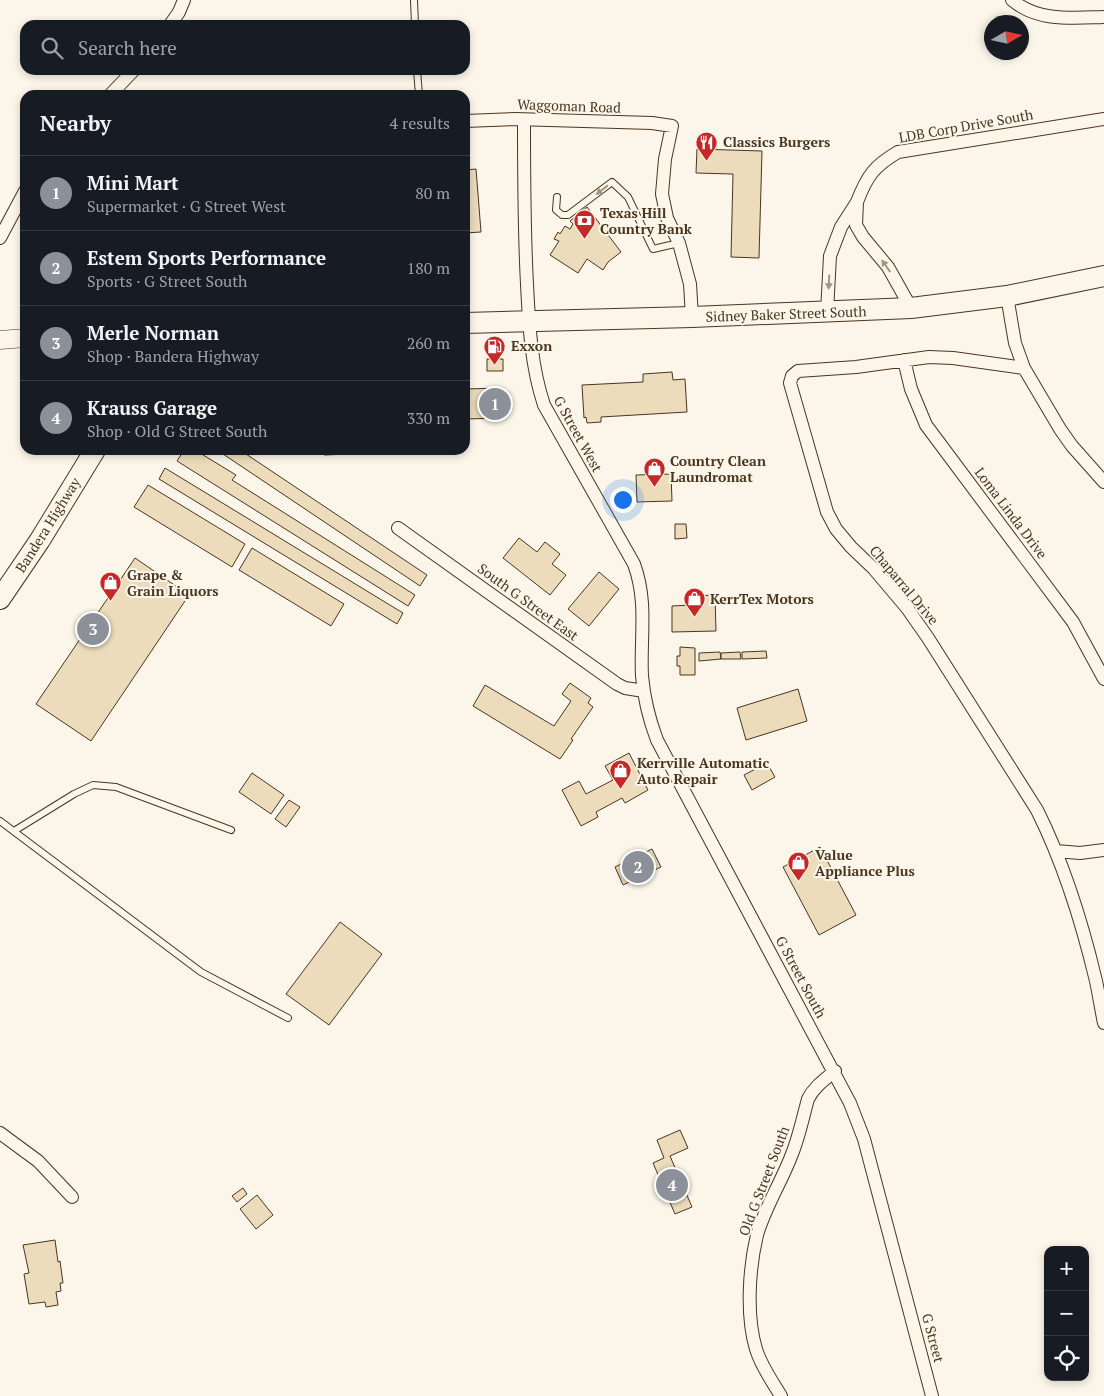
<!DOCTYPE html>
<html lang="en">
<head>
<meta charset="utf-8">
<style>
	body { margin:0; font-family:"PT Serif",serif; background:#242831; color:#f1f3f6 }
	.controls { position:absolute; right:15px; bottom:15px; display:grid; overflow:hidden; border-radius:10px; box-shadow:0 2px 8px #0003 }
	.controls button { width:45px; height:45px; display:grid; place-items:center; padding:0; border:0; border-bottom:1px solid #363941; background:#171b24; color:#f1f3f6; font:25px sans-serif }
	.compass { position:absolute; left:984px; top:15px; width:45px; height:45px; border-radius:50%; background:#171b24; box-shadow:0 2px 8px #0003; rotate:81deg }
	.you { position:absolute; left:622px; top:499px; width:18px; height:18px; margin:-12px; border:4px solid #fff; border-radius:50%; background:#1a73e8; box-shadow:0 0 0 8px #1a73e833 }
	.badge { display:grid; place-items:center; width:32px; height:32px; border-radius:50%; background:#8c9099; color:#fff; font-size:16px; font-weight:700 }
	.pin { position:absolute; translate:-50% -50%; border:2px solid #fff; box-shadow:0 1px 5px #0006 }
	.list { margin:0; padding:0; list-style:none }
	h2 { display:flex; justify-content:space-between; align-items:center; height:65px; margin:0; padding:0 20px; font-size:21px }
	h2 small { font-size:16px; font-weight:400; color:#9ea1a6 }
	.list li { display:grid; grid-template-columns:32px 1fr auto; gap:15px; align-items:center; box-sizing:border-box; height:75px; padding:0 20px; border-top:1px solid #363941 }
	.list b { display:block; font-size:19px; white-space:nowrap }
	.list p { margin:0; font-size:16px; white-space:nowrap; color:#9ea1a6 }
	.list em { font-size:16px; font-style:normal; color:#9ea1a6 }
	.icon { flex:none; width:28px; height:28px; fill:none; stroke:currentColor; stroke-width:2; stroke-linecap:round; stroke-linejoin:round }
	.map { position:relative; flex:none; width:1104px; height:1396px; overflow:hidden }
	.search { position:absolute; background:#171b24; box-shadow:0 2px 8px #0003; left:20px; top:20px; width:450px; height:55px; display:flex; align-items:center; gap:12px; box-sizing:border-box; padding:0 18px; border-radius:15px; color:#9ea1a6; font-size:19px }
	.panel { position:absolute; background:#171b24; box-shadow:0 2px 8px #0003; left:20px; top:90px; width:450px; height:365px; border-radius:15px }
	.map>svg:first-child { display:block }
	.building { fill:#ecdcbc; stroke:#4a3520 }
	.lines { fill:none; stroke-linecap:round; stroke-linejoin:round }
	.lane-casing { stroke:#4a3520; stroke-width:8 }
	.street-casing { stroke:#4a3520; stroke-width:14 }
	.secondary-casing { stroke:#4a3520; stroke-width:19 }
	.primary-casing { stroke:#4a3520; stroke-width:22 }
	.lane { stroke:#fbf6e9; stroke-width:6 }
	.street { stroke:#fbf6e9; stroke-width:12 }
	.secondary { stroke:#fbf6e9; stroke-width:18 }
	.primary { stroke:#fbf6e9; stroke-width:20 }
	.oneway { fill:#a29684 }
	.labels { text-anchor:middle; stroke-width:4; stroke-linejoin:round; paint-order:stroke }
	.street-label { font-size:14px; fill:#4a3520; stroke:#fbf6e9 }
	.poi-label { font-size:14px; font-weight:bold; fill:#4a3520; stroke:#fbf6e9; text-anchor:start }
</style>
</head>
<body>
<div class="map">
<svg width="1104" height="1396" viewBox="0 0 1104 1396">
	<rect width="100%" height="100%" fill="#fbf6e9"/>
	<path class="building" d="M 697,149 L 762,151 L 759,258 L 731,257 L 733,174 L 696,173 Z
		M 476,169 L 481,232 L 465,233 L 465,170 Z
		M 587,207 L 621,252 L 608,262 L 603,270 L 587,259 L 578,273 L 550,255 L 559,241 L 554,239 L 558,232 L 560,234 L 565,226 L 570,229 L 573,224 L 570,221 Z
		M 487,359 L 503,359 L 503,371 L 487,371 Z
		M 672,372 L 673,380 L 685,379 L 687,412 L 601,417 L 601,422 L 587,423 L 586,417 L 584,418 L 582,385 L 643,382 L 643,374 Z
		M 502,388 L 503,418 L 465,419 L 465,389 Z
		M 184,450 L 195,450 L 236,475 L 232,480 L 415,595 L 408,606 L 177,461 Z
		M 217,450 L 240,450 L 427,575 L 420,586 Z
		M 315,450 L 349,450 L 349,454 L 324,455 L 324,450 Z
		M 165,468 L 403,613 L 397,624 L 159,479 Z
		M 671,474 L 672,501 L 637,502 L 636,475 Z
		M 148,485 L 245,544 L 232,567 L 134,507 Z
		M 675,524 L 686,524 L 687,538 L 675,539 Z
		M 519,538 L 537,552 L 545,542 L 560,554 L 552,564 L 566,575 L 550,595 L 503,558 Z
		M 252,548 L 344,604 L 331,626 L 239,570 Z
		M 135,558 L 189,595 L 91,741 L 36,704 Z
		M 599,572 L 619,589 L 589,626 L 568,609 Z
		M 715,595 L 716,631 L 672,632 L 672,606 L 691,605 L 691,596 Z
		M 680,647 L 695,648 L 695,675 L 680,675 L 680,666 L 677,666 L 677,656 L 680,656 Z
		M 766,651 L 767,658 L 742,659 L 742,652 Z
		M 720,652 L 721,659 L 699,661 L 699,653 Z
		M 740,652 L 741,659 L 721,659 L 721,653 Z
		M 570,683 L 591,698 L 588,703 L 593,707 L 571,739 L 573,740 L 560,759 L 473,706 L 485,685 L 554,726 L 571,701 L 562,694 Z
		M 798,689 L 807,721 L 746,740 L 737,708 Z
		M 629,753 L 648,790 L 625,803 L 622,798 L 596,812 L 598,817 L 581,826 L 562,790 L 579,781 L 586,794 L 613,780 L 605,766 Z
		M 767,763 L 775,777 L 752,790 L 744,775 Z
		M 252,773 L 284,795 L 271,814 L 239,792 Z
		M 289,800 L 300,807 L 286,827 L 275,819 Z
		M 820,847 L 856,915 L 819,935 L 783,867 Z
		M 652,849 L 661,867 L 623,885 L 615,867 Z
		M 340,922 L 382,954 L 329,1025 L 286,994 Z
		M 680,1130 L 688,1148 L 670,1156 L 692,1207 L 675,1214 L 653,1163 L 664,1158 L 657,1140 Z
		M 243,1188 L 247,1194 L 237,1202 L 232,1196 Z
		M 257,1195 L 273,1215 L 256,1229 L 240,1209 Z
		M 55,1240 L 58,1262 L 60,1261 L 63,1283 L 60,1283 L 61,1291 L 56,1292 L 58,1305 L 46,1307 L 45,1302 L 29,1304 L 24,1274 L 29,1273 L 23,1245 Z"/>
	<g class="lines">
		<defs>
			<path id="lane" d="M 414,0 L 415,25
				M 417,70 L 419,95
				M 557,197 L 556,210 L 562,215 L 568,215 L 612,182 L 628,197 L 653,249 L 679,243
				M 0,821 L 201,972 L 288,1018
				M 14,831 L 74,794 L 93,785 L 116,787 L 231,830"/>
			<path id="street" d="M 1012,0 C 1038,22 1072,18 1104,17
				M 170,25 L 179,12 L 184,0
				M 110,95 L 134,70
				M 524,120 C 524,174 524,229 527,284 C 529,325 531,366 544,405 L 634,564 C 648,602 640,637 642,676 C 644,698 649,719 657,740 L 850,1103 L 864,1139 L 932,1396
				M 465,121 L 515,119 L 652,123 L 672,126 L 665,159 L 662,194 L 667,218 L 679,243 L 690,284 L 692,317
				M 857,202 C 867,176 874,166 898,152 L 1104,119
				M 0,238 L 25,191
				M 1007,296 L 1015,343 L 1024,368 L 1060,429 L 1072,446 L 1104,482
				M 827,312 L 830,256 L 841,227 L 857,202 L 856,225 L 863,237 L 888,267 L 911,308
				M 904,360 L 911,389 L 926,425 L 1073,622 L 1104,679
				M 1024,368 L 953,358 L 929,357 L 856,367 L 798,371 L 792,376 L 790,383 L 827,512 L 836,529 L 851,547 L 874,569 L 907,608 L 928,638 L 1037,810 C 1064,864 1082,922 1096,981 C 1099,995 1101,1009 1104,1023
				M 398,528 L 617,684 L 625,688 L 644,691
				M 1056,851 L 1080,853 L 1104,850
				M 0,1133 L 38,1161 L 72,1197
				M 781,1396 C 772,1381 761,1366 756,1349 C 746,1316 749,1268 757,1235 C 765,1207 782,1181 792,1154 C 799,1137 803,1117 808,1099 C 814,1087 824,1080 835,1071"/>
			<path id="secondary" d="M 0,340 L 25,338"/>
			<path id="primary" d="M 465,323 L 692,317 L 911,308 L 1007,296 L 1104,276
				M 0,599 L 40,540 L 95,450"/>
		</defs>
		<use href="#lane" class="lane-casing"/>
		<use href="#street" class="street-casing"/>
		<use href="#secondary" class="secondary-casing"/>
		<use href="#primary" class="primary-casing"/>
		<use href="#lane" class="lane"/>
		<use href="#street" class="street"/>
		<use href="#secondary" class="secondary"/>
		<use href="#primary" class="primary"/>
	</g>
	<defs><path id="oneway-solid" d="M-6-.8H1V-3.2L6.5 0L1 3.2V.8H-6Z" transform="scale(1.25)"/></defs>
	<g class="oneway">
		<use href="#oneway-solid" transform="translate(602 190) rotate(142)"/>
		<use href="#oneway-solid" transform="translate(886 266) rotate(-125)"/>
		<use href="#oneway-solid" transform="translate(829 282) rotate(93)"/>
	</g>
	<defs>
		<symbol id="restaurant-pin" viewBox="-11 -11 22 30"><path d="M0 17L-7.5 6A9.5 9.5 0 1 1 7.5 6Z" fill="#c62828" stroke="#fbf6e9"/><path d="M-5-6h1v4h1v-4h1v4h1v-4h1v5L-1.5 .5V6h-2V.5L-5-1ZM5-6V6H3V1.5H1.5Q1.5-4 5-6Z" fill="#fff"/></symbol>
		<symbol id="bank-pin" viewBox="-11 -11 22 30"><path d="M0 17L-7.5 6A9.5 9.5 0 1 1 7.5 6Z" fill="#c62828" stroke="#fbf6e9"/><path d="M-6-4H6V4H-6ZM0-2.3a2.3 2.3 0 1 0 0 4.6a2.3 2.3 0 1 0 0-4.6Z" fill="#fff"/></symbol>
		<symbol id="fuel-pin" viewBox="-11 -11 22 30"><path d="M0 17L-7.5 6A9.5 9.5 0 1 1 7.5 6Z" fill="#c62828" stroke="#fbf6e9"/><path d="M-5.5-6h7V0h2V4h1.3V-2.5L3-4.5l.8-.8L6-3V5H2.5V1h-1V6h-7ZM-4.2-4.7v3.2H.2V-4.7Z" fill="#fff"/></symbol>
		<symbol id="shop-pin" viewBox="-11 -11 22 30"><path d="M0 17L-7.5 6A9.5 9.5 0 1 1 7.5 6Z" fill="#c62828" stroke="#fbf6e9"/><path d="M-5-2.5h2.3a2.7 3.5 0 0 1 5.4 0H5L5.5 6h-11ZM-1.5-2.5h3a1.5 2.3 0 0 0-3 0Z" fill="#fff"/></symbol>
	</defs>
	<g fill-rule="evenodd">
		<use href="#restaurant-pin" x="694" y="130" width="25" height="34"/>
		<use href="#bank-pin" x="572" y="208" width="25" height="34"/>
		<use href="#fuel-pin" x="482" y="334" width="25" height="34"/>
		<use href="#shop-pin" x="642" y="456" width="25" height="34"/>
		<use href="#shop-pin" x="98" y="570" width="25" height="34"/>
		<use href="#shop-pin" x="682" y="586" width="25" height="34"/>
		<use href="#shop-pin" x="608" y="758" width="25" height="34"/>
		<use href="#shop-pin" x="786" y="850" width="25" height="34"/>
	</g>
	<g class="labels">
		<g class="street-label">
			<text transform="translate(569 106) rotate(2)" y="5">Waggoman Road</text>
			<text transform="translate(966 126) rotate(-10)" y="5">LDB Corp Drive South</text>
			<text transform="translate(786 314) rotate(-2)" y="5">Sidney Baker Street South</text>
			<text transform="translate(578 434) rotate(61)" y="5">G Street West</text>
			<text transform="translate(1011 513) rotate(53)" y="5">Loma Linda Drive</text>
			<text transform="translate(48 525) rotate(-58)" y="5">Bandera Highway</text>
			<text transform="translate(904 585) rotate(50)" y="5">Chaparral Drive</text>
			<text transform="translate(528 602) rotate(36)" y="5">South G Street East</text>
			<text transform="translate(801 977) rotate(62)" y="5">G Street South</text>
			<text transform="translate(764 1181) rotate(-69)" y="5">Old G Street South</text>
			<text transform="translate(933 1338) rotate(75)" y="5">G Street</text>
		</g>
		<g class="poi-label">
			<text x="723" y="147">Classics Burgers</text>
			<text x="600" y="218">Texas Hill<tspan x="600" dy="16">Country Bank</tspan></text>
			<text x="511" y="351">Exxon</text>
			<text x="670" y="466">Country Clean<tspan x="670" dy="16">Laundromat</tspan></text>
			<text x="127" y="580">Grape &amp;<tspan x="127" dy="16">Grain Liquors</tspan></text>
			<text x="710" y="604">KerrTex Motors</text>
			<text x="637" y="768">Kerrville Automatic<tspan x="637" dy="16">Auto Repair</tspan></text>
			<text x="815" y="860">Value<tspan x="815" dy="16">Appliance Plus</tspan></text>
		</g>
	</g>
</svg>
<div class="controls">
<button>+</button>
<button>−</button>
<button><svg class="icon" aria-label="locate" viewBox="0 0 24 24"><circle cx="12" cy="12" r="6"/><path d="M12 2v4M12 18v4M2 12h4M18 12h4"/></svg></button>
</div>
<svg class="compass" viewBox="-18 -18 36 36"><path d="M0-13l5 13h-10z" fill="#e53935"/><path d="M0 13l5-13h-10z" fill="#9ea1a6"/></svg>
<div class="you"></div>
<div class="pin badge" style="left:495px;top:404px">1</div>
<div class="pin badge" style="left:638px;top:867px">2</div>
<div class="pin badge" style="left:93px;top:629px">3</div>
<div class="pin badge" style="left:672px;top:1185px">4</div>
<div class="search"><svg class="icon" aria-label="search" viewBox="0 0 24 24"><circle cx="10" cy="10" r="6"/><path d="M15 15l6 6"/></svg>Search here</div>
<section class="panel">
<h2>Nearby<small>4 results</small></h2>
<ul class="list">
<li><span class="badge">1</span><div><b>Mini Mart</b><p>Supermarket · G Street West</p></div><em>80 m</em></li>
<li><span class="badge">2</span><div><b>Estem Sports Performance</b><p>Sports · G Street South</p></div><em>180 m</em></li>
<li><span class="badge">3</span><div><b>Merle Norman</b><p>Shop · Bandera Highway</p></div><em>260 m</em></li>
<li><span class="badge">4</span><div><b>Krauss Garage</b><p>Shop · Old G Street South</p></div><em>330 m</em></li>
</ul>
</section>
</div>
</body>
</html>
